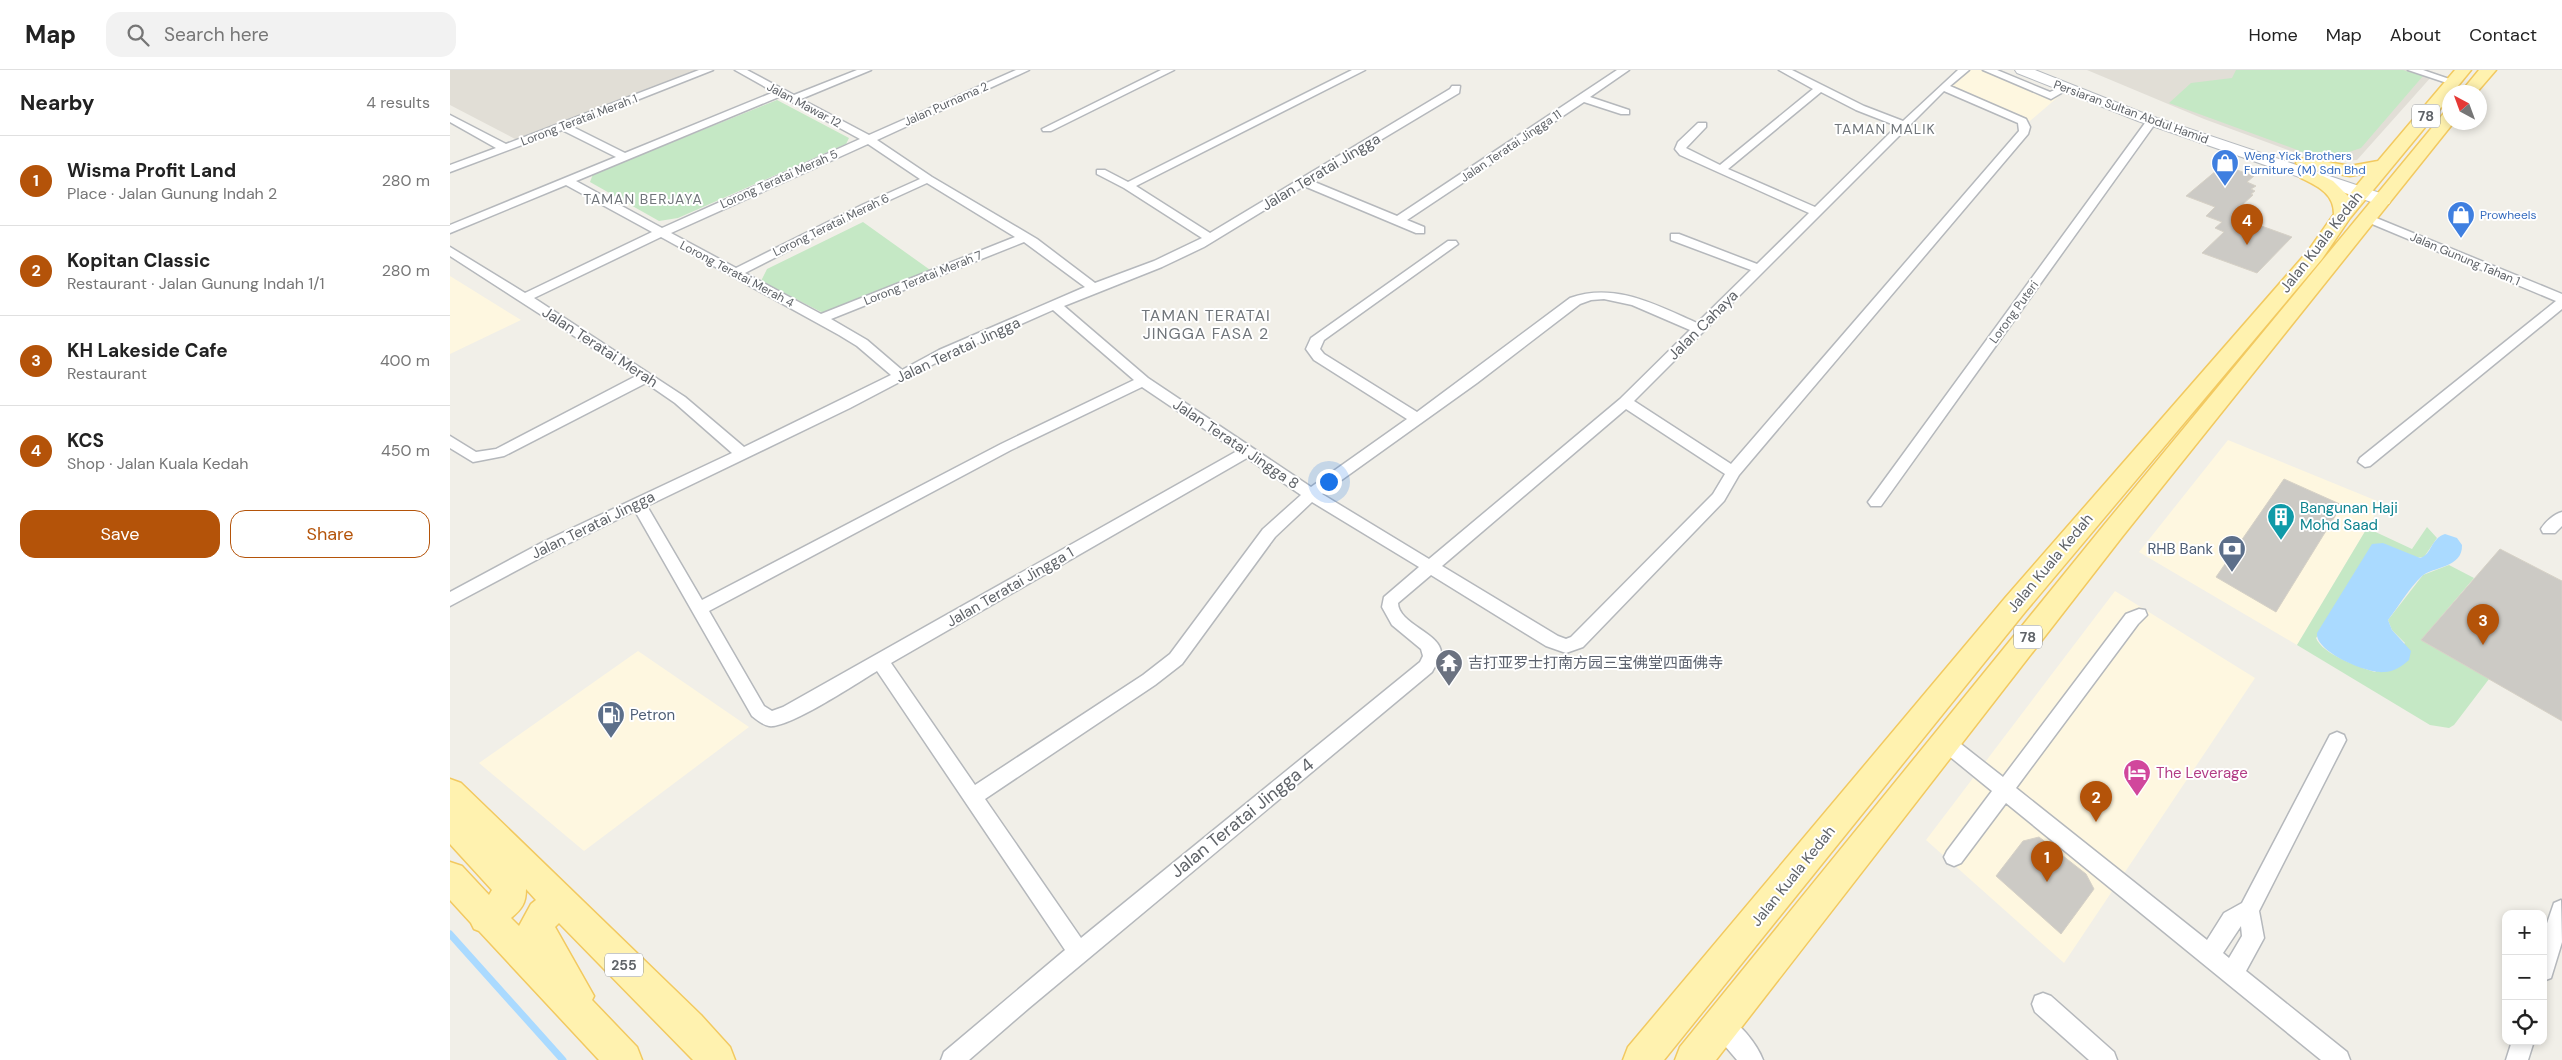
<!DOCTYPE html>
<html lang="en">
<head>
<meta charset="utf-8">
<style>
	body { margin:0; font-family:"DM Sans","Noto Sans SC",sans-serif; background:#f2f2f2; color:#222 }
	.controls { position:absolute; right:15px; bottom:15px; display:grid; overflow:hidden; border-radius:10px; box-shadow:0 2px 8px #0003 }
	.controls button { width:45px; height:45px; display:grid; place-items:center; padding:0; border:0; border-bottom:1px solid #e0e0e0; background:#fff; color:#222; font:25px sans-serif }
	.compass { position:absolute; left:1992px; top:15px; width:45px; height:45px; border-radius:50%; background:#fff; box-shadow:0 2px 8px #0003; rotate:319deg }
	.you { position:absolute; left:878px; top:411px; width:18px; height:18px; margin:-12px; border:4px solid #fff; border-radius:50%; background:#1a73e8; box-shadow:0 0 0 8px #1a73e833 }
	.badge { display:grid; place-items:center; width:32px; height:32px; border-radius:50%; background:#b45309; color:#fff; font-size:16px; font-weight:700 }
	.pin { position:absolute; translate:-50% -41px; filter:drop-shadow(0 1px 2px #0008) }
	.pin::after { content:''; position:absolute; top:26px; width:18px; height:15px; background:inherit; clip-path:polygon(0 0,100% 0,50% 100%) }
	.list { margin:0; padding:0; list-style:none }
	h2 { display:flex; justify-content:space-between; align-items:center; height:65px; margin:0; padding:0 20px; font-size:21px }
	h2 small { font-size:16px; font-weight:400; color:#767676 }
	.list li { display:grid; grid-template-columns:32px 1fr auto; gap:15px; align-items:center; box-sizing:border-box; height:90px; padding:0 20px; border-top:1px solid #e0e0e0 }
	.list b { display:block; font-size:19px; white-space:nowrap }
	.list p { margin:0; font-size:16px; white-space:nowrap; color:#767676 }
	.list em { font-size:16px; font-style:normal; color:#767676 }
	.actions { display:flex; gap:10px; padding:15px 20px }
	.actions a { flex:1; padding:11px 0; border:1px solid #b45309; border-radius:15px; text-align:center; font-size:18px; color:#b45309 }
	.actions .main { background:#b45309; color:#fff }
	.icon { flex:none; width:28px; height:28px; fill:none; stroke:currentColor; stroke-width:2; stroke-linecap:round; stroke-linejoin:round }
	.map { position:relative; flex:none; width:2112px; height:990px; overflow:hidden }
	header { display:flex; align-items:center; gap:30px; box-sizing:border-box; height:70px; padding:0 25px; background:#fff; border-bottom:1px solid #e0e0e0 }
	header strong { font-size:24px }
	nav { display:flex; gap:28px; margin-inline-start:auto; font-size:18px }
	.search { width:350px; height:45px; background:#f2f2f2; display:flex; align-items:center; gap:12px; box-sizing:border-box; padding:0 18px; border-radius:15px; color:#767676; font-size:19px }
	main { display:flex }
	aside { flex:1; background:#fff }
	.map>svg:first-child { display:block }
	.commercial { fill:#fef7e0 }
	.education { fill:#e1ded6 }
	.green { fill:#c5e8c5 }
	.water { fill:#aadaff }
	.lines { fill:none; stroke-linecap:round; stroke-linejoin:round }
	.stream { stroke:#aadaff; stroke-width:7 }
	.building { fill:#cccac5; stroke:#d6d1c6 }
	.minor-casing { stroke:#b5b8bc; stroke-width:3 }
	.secondary-casing { stroke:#b6babf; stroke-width:2 }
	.primary-casing { stroke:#f2c960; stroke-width:3 }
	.minor { fill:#fff; fill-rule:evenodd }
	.secondary { fill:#fff; fill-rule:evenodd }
	.primary { fill:#fff2af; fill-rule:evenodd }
	.labels { text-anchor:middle; stroke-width:4; stroke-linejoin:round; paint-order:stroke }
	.far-street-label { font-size:12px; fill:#5f6368; stroke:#fff }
	.far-shop-label { font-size:12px; fill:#366cbe; stroke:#fff; text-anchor:start }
	.shield { fill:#fff; stroke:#8f9295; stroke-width:1 }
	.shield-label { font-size:14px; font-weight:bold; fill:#5f6368 }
	.far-neighbourhood-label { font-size:14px; letter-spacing:1px; fill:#70757a; stroke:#fff }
	.street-label { font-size:15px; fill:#5f6368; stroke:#fff }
	.culture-label { font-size:15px; fill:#0d838f; stroke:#fff; text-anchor:start }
	.service-label { font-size:15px; fill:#4e5e75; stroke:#fff; text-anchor:end }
	.worship-label { font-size:15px; fill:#5b616d; stroke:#fff; text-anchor:start }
	.hotel-label { font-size:15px; fill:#b23c85; stroke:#fff; text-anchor:start }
	.neighbourhood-label { font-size:16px; letter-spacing:1px; fill:#70757a; stroke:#fff }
	.near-street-label { font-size:18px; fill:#5f6368; stroke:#fff }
</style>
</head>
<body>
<header>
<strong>Map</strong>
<div class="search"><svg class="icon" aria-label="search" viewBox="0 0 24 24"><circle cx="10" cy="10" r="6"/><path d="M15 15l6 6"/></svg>Search here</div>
<nav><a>Home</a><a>Map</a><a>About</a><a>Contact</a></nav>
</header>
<main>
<aside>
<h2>Nearby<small>4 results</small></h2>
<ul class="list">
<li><span class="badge">1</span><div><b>Wisma Profit Land</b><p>Place · Jalan Gunung Indah 2</p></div><em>280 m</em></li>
<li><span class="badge">2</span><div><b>Kopitan Classic</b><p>Restaurant · Jalan Gunung Indah 1/1</p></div><em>280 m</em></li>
<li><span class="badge">3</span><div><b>KH Lakeside Cafe</b><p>Restaurant</p></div><em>400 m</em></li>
<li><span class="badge">4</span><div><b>KCS</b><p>Shop · Jalan Kuala Kedah</p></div><em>450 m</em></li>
</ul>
<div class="actions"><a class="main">Save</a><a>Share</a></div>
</aside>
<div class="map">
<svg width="2112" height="990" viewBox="0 0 2112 990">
	<rect width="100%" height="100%" fill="#f1efe8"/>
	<path class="commercial" d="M 1507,0 L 1542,0 L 1608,27 L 1580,51 L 1492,13 Z
		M 0,206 L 71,250 L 0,284 Z
		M 1778,370 L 1932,433 L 1847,575 L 1689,482 Z
		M 1665,521 L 1805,608 L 1614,893 L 1476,770 Z
		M 188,581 L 299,657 L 134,781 L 29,693 Z"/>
	<path class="education" d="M 0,0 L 249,0 L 67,70 L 0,35 Z
		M 1637,0 L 1960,0 L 1982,6 L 1907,90 L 1879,92 L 1860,88 L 1754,49 Z"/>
	<path class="green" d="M 1786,0 L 1953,0 L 1973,6 L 1911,78 L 1893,84 L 1861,85 L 1719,33 L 1741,13 L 1782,8 Z
		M 327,30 L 399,68 L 396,74 L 228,148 L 209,151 L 140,112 L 143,104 Z
		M 413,152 L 483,202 L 375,244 L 311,211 L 317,199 Z
		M 1977,457 L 1987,468 L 1974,487 L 1966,488 L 1939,476 L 1866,568 C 1872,584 1909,597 1925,602 L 1955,573 L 1942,560 L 1938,550 L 1973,505 L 1999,495 L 2024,508 L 1971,570 L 2039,609 L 2004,655 L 1999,658 L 1980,655 L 1847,575 L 1917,458 L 1962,479 Z"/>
	<path class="water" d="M 1995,464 L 2007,468 L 2012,475 C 2013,498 1982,497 1972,506 C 1959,518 1949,536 1938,550 L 1942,560 L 1961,581 L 1959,590 C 1952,596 1944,602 1934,602 C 1918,604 1865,582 1867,563 L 1922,474 L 1933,473 L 1970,488 C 1982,485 1980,469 1995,464 Z"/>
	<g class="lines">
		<path class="stream" d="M 0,864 L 113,990"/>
	</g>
	<path class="building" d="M 1773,95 L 1804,106 L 1797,112 L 1806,116 L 1801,119 L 1805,121 L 1801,124 L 1803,125 L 1781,145 L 1842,167 L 1807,203 L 1752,183 L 1774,162 L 1765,158 L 1772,152 L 1756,146 L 1765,137 L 1736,126 Z
		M 1834,409 L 1892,435 L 1826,542 L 1766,507 Z
		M 2050,479 L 2112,511 L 2112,651 L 1971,570 Z
		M 1589,767 L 1636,804 L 1644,819 L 1611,864 L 1546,806 L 1573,771 Z"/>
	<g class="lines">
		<defs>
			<path id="minor" d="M 249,0 L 263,0 L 121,56 L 175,83 L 324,22 L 285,0 L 297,0 L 344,25 L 407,0 L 421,0 L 351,29 L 419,65 L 566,0 L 579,0 L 427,70 L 482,107 L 587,169 L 645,213 L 704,191 L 752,168 L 674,118 L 647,104 L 647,100 L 655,100 L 678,112 L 902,0 L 915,0 L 686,116 L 760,163 L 1000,19 L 1002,16 L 1010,16 L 1009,23 L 862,111 L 947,146 L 1167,0 L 1179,0 L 1140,27 L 1179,40 L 1179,44 L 1171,44 L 1134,32 L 957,150 L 974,157 L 974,163 L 966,163 L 854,116 L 754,177 L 712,197 L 614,236 L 698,308 L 861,417 L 957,349 L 864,290 L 856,279 L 861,268 L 998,171 L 1006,171 L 1008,174 L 874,270 L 870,279 L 874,284 L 967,342 L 1120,228 C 1165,212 1206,235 1247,253 L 1301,200 L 1221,170 L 1221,164 L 1229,164 L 1307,194 L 1359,143 L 1230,85 L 1225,79 L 1228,72 L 1248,53 L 1256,53 L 1256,57 L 1236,78 L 1270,95 L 1363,19 L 1329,0 L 1342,0 L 1414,36 L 1453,51 L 1508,0 L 1519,0 L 1500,16 L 1576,49 L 1580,57 L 1578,64 L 1289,405 L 1274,431 L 1133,577 L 1116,583 L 1096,576 L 981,505 L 948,533 C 948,554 993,564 991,584 C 990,590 985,596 982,602 L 579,938 L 519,990 L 491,990 L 494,982 L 615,880 L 427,601 C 407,613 338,659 319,656 C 313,655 307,650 302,646 L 185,441 L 105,480 L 0,536 L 0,522 L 93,472 L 282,383 L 225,333 L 196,313 L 54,386 L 23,392 L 0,378 L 0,366 L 26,382 L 46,379 L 186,306 L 0,186 L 0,177 L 75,223 L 202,162 L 116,115 L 0,163 L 0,155 L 166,87 L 112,60 L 0,102 L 0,95 L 46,78 L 0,52 L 0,45 L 56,74 ZM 1494,21 L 1568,53 L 1569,61 L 1281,394 L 1184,331 ZM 1371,22 L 1406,40 L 1447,56 L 1365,137 L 1278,99 ZM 331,26 L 410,69 L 212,158 L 126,111 ZM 418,74 L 470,109 L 412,135 L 286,198 L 221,163 ZM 477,113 L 565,167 L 371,244 L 295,203 L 420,139 ZM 211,167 L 389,265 L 407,276 L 441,305 L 294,377 L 235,327 L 84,228 ZM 574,172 L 635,217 L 489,280 L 452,300 L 417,270 L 381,249 ZM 1154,229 L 1182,235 L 1240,260 L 1170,329 L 979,489 L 872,424 L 1027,313 L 1130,234 L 1141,230 ZM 603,240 L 684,310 L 551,374 L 252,530 L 197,436 L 400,338 L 499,286 ZM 692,317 L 787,381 L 333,637 L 322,641 L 314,636 L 259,541 L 561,380 ZM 1176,339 L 1275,404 L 1263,424 L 1121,567 L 1116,569 L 1108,566 L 992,496 ZM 797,388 L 851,425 L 813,459 L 720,584 L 693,605 L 525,715 L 441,593 ZM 862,432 L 969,497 L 934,527 L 932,537 L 942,555 L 971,579 L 973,586 L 970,592 L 631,868 L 535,729 L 705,615 L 732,594 L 825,467 Z
				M 711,0 L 724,0 L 601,61 L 593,61 L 592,59 Z
				M 1533,0 L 1547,0 L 1600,22 L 1615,15 L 1620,18 L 1601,29 Z
				M 1958,0 L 1973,0 L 2008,12 L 2003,15 Z
				M 1702,48 L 1707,51 L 1431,436 L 1421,436 L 1418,432 L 1421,428 L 1698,49 Z
				M 1919,145 L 2112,224 L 2112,239 L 1920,396 L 1915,397 L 1908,392 L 1910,388 L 2106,231 L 1915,151 L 1915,147 Z
				M 2112,442 L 2112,456 L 2105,463 L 2093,463 L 2091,459 C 2095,452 2104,444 2112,442 Z
				M 1689,539 L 1695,540 L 1697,545 L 1688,554 L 1566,718 L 1757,870 L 1774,843 L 1792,833 L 1880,665 L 1887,662 L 1894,665 L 1896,670 L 1809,841 L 1814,868 L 1796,901 L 1897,982 L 1900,990 L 1871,990 L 1556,733 L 1511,793 L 1504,796 L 1497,793 L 1494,787 L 1497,781 L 1542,721 L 1488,677 L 1486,672 L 1488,667 L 1495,664 L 1502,667 L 1553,707 L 1676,544 ZM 1791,856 L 1792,866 L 1779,888 L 1773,883 Z
				M 2111,830 L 2112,872 L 2101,908 L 2093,911 L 2093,865 L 2104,833 Z
				M 1593,923 L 1601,926 L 1664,982 L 1667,990 L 1639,990 L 1585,942 L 1582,934 L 1585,926 Z
				M 1272,944 C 1288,950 1307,974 1313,990 L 1287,990 L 1264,963 L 1261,955 L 1264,947 Z
				M 2062,971 L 2084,971 L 2078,990 L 2056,990 Z"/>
			<path id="secondary" d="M 1565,0 L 1585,0 L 1698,45 L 1939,126 L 1941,130 L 1939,134 L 1927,134 L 1688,51 L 1567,3 Z"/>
			<path id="primary" d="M 2005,0 L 2021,0 L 2003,22 L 2000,22 L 2000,27 L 1900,148 L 1872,189 L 1575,542 L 1214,990 L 1173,990 L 1178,977 L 1555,528 L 1858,181 L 1884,144 C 1884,123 1867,116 1851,108 L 1848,104 L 1851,100 L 1857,99 L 1849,97 L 1846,93 L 1849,89 L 1855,88 L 1900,96 L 1928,91 ZM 1859,99 L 1900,106 L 1917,103 L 1898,126 L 1883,111 Z
				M 2029,0 L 2046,0 L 2027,22 L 2011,22 Z
				M 2000,42 L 2000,52 L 2004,52 L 1672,467 L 1266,990 L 1225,990 L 1230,977 L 1654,455 L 1994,43 Z
				M 0,709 L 11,713 L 251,945 L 280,977 L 285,990 L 243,990 L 109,853 L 105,857 L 144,926 L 142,930 L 187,977 L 192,990 L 149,990 L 29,861 L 24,859 L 21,853 L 0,830 L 0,792 L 12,796 L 39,825 L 42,820 L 0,774 ZM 76,819 L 86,830 L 81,834 L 69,856 L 61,848 C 72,839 76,833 76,819 Z"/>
		</defs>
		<use href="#minor" class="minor-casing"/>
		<use href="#secondary" class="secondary-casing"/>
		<use href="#primary" class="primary-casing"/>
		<use href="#minor" class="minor"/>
		<use href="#secondary" class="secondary"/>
		<use href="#primary" class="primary"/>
	</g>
	<defs>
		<symbol id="shop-pin" viewBox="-11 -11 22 30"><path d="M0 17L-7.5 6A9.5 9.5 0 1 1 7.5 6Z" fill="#3f7fe0" stroke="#fff"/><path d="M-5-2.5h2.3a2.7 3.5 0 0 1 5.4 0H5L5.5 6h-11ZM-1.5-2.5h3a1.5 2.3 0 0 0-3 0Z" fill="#fff"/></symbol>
		<symbol id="building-pin" viewBox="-11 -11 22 30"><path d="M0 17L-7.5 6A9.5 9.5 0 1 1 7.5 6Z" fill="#0f9aa8" stroke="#fff"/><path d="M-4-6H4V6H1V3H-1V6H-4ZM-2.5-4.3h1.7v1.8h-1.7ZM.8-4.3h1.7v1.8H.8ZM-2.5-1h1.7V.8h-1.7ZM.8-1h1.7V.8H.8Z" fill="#fff"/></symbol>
		<symbol id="bank-pin" viewBox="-11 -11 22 30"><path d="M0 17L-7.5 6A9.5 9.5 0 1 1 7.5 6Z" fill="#5c6f8a" stroke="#fff"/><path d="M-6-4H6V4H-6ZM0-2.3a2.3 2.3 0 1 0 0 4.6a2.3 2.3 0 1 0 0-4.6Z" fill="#fff"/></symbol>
		<symbol id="temple-pin" viewBox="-11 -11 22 30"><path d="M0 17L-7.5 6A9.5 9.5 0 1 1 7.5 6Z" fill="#6b7280" stroke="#fff"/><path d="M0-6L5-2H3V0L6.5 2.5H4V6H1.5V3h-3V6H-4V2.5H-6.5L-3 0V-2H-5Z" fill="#fff"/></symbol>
		<symbol id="fuel-pin" viewBox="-11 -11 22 30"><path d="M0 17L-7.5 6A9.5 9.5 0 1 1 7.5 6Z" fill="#5c6f8a" stroke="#fff"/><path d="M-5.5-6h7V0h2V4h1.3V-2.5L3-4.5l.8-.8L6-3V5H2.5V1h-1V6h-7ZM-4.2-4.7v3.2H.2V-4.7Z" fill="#fff"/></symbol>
		<symbol id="hotel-pin" viewBox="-11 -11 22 30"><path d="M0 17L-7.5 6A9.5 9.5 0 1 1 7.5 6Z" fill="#d1479c" stroke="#fff"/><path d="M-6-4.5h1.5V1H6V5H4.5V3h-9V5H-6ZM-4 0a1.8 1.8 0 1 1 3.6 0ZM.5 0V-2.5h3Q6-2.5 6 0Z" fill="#fff"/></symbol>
	</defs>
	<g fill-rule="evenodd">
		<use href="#shop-pin" x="1759" y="77" width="32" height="43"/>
		<use href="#shop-pin" x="1995" y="129" width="32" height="43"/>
		<use href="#building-pin" x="1815" y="431" width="32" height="43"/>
		<use href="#bank-pin" x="1766" y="463" width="32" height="43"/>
		<use href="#temple-pin" x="983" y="577" width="32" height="43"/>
		<use href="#fuel-pin" x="145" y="629" width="32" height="43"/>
		<use href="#hotel-pin" x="1671" y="687" width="32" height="43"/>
	</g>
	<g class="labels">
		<g class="far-street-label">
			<text transform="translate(496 34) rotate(-24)" y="4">Jalan Purnama 2</text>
			<text transform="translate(354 35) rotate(28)" y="4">Jalan Mawar 12</text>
			<text transform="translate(1681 42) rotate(20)" y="4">Persiaran Sultan Abdul Hamid</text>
			<text transform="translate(129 50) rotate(-21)" y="4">Lorong Teratai Merah 1</text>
			<text transform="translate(1061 76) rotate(-34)" y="4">Jalan Teratai Jingga 11</text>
			<text transform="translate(329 109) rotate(-24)" y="4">Lorong Teratai Merah 5</text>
			<text transform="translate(381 155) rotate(-26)" y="4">Lorong Teratai Merah 6</text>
			<text transform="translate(2015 189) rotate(23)" y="4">Jalan Gunung Tahan 1</text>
			<text transform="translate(287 204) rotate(28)" y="4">Lorong Teratai Merah 4</text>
			<text transform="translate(473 208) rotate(-22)" y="4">Lorong Teratai Merah 7</text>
			<text transform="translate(1564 242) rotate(-54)" y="4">Lorong Puteri</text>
		</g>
		<g class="far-shop-label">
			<text x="1794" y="90">Weng Yick Brothers<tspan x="1794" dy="14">Furniture (M) Sdn Bhd</tspan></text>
			<text x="2030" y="149">Prowheels</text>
		</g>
		<g class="shield">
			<rect x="1962" y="34.5" width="28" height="23" rx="4"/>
			<rect x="1564" y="555.5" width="28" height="23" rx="4"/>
			<rect x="155" y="883.5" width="38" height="23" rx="4"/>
		</g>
		<g class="shield-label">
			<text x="1976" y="51">78</text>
			<text x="1578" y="572">78</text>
			<text x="174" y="900">255</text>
		</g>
		<g class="far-neighbourhood-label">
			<text x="1435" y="64">TAMAN MALIK</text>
			<text x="193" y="134">TAMAN BERJAYA</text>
		</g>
		<g class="street-label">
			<text transform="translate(871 102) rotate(-31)" y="5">Jalan Teratai Jingga</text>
			<text transform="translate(1871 172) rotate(-52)" y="5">Jalan Kuala Kedah</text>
			<text transform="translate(1253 255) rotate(-45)" y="5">Jalan Cahaya</text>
			<text transform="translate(150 277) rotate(33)" y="5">Jalan Teratai Merah</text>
			<text transform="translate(508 280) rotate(-25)" y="5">Jalan Teratai Jingga</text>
			<text transform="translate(786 374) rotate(34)" y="5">Jalan Teratai Jingga 8</text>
			<text transform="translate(143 455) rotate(-26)" y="5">Jalan Teratai Jingga</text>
			<text transform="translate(1600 493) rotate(-50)" y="5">Jalan Kuala Kedah</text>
			<text transform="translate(560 517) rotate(-30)" y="5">Jalan Teratai Jingga 1</text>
			<text transform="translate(1343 806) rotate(-51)" y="5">Jalan Kuala Kedah</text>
		</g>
		<g class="culture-label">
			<text x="1850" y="443">Bangunan Haji<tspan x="1850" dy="17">Mohd Saad</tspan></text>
		</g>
		<g class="service-label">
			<text x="1763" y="484">RHB Bank</text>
			<text x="180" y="650" text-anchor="start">Petron</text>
		</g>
		<g class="worship-label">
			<text x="1018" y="598">吉打亚罗士打南方园三宝佛堂四面佛寺</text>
		</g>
		<g class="hotel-label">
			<text x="1706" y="708">The Leverage</text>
		</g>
		<g class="neighbourhood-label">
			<text x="756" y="251">TAMAN TERATAI<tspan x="756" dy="18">JINGGA FASA 2</tspan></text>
		</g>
		<g class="near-street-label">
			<text transform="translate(792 748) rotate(-39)" y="6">Jalan Teratai Jingga 4</text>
		</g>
	</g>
</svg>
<div class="controls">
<button>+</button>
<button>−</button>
<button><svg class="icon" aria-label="locate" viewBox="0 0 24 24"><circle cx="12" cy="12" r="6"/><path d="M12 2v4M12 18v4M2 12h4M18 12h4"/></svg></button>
</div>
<svg class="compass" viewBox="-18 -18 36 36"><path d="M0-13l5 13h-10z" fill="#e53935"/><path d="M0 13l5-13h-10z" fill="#767676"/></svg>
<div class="you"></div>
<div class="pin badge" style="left:1597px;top:812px">1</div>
<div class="pin badge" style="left:1646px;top:752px">2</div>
<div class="pin badge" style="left:2033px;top:575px">3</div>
<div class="pin badge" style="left:1797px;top:175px">4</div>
</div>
</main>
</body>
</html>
